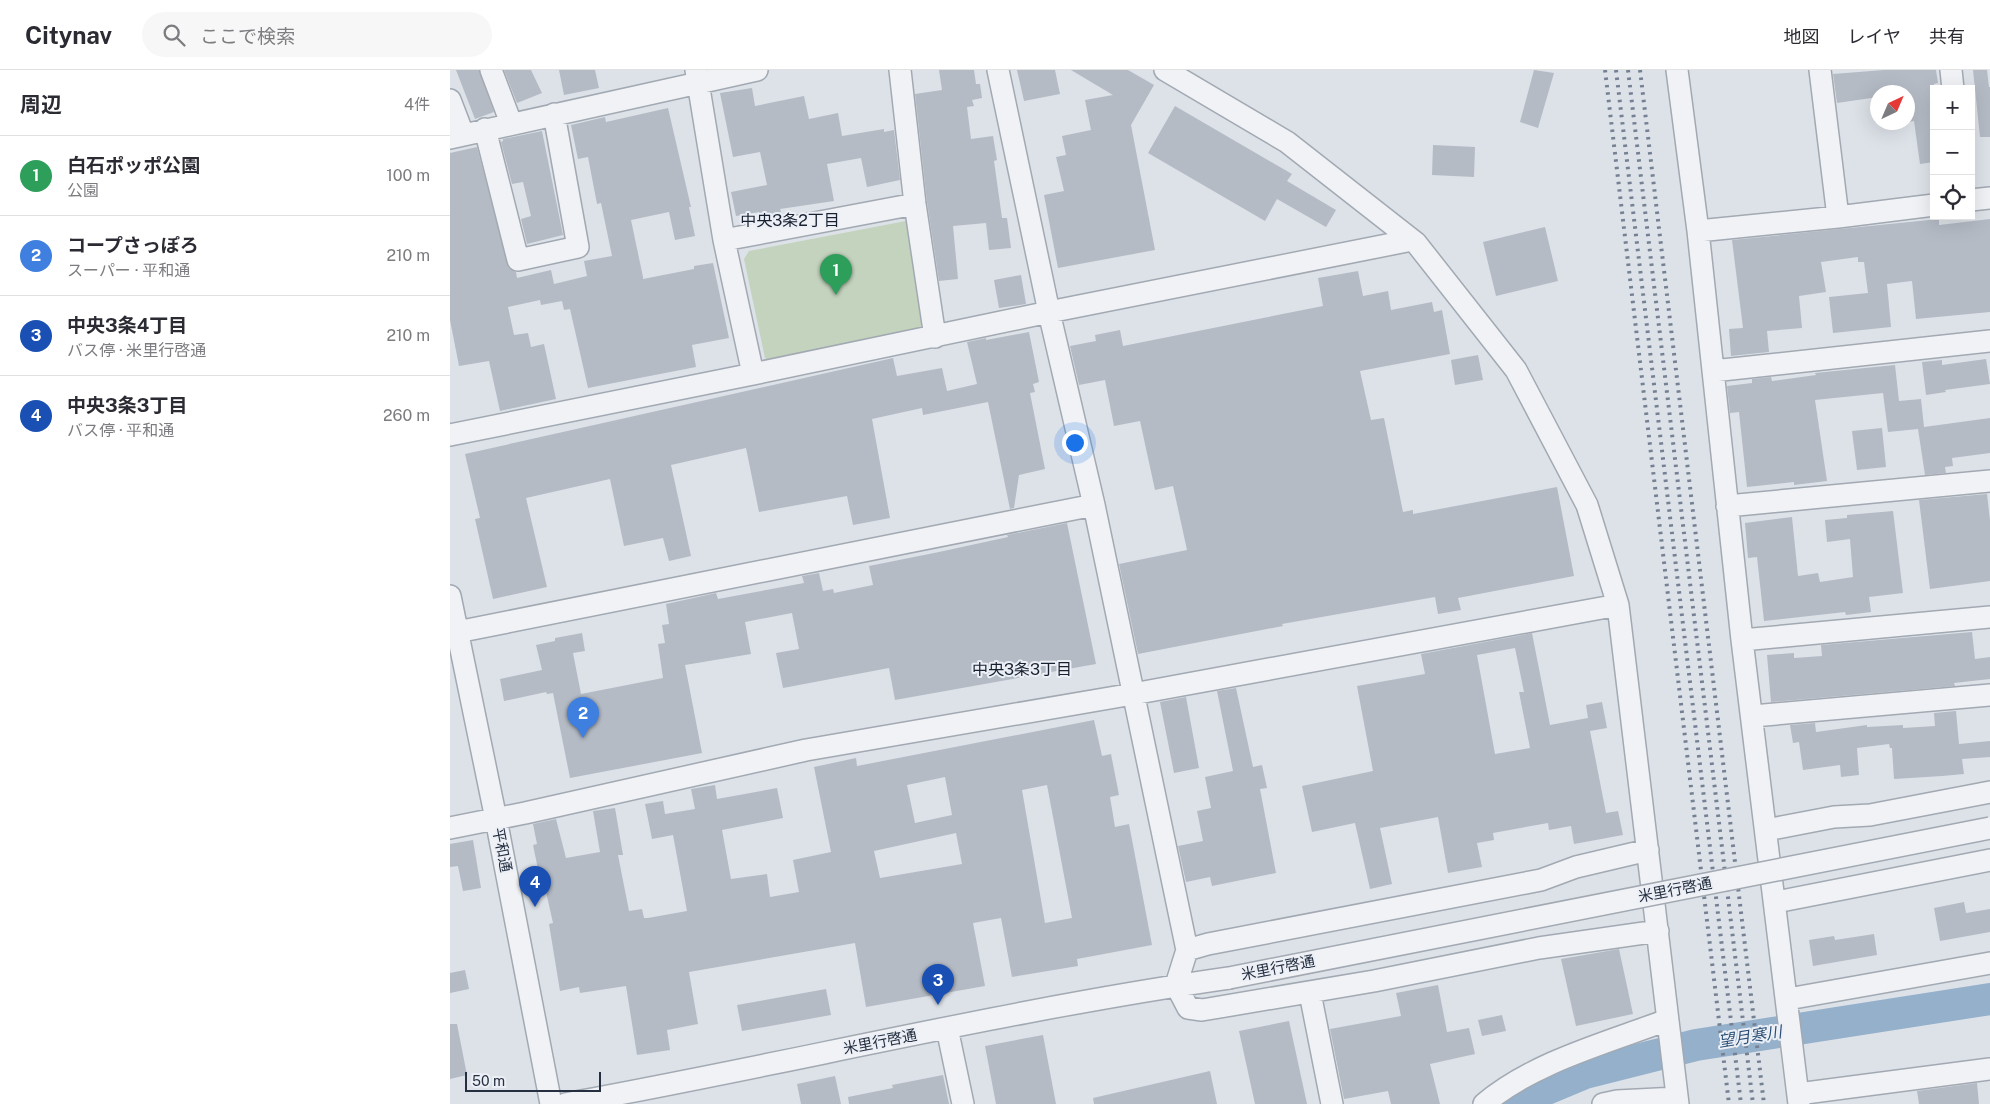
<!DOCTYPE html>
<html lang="ja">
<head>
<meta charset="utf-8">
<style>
	body { margin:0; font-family:"Public Sans","Noto Sans JP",sans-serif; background:#f7f7f7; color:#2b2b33 }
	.controls { position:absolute; right:15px; top:15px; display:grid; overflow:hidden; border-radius:0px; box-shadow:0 5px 20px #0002 }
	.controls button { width:45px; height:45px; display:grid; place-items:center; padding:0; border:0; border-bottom:1px solid #e1e1e2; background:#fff; color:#2b2b33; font:25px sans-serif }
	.compass { position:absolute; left:1420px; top:15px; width:45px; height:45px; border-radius:50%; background:#fff; box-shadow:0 5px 20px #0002; rotate:44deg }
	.scale { position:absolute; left:15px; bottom:12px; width:136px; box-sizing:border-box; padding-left:5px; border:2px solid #252f40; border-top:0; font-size:14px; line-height:18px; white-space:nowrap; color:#252f40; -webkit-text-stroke:4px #ecf0f6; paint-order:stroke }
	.you { position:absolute; left:624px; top:372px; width:18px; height:18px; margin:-12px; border:4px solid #fff; border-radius:50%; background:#1a73e8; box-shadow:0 0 0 8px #1a73e833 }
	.badge { display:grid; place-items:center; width:32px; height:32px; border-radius:50%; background:#d83652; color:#fff; font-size:16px; font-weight:700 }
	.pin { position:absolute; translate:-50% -41px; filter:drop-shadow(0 1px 2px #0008) }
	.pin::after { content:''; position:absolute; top:26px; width:18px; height:15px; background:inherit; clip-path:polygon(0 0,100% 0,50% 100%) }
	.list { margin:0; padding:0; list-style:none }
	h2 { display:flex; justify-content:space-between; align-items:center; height:65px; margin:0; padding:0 20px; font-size:21px }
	h2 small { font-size:16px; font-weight:400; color:#7c7c81 }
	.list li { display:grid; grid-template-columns:32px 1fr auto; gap:15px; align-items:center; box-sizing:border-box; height:80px; padding:0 20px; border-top:1px solid #e1e1e2 }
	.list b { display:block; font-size:19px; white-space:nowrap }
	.list p { margin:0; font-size:16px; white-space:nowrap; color:#7c7c81 }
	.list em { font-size:16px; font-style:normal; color:#7c7c81 }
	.icon { flex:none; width:28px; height:28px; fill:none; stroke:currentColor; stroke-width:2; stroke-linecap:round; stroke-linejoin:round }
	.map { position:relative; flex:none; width:1540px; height:1034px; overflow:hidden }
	header { display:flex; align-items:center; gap:30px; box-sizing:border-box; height:70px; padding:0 25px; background:#fff; border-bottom:1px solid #e1e1e2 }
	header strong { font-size:24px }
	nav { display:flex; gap:28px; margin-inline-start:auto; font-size:18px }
	.search { width:350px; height:45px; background:#f7f7f7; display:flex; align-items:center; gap:12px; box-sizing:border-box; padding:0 18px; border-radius:28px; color:#7c7c81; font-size:19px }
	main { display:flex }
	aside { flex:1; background:#fff }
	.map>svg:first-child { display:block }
	.green { fill:#c3d3bd }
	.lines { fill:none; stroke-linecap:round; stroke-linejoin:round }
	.river { stroke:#94b0cb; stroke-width:32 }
	.building { fill:#b4bbc5; fill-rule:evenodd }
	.minor-casing { stroke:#a2a9b2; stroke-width:24 }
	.minor { stroke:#f0f2f6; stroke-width:21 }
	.rail { stroke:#758193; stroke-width:4; stroke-dasharray:2.5 5; stroke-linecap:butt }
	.minor-bridge-casing { stroke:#a2a9b2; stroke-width:24; stroke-linecap:butt }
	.minor-bridge { stroke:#f0f2f6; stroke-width:21 }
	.labels { text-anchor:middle; stroke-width:4; stroke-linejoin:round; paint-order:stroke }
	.street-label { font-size:15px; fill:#252f40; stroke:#ecf0f6 }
	.neighbourhood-label { font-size:16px; fill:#182130; stroke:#ecf0f6 }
	.water-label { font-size:16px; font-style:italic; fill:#2c4f77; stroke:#ecf0f6 }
</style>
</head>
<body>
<header>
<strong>Citynav</strong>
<div class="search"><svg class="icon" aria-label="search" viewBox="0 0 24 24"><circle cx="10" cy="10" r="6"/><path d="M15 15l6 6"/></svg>ここで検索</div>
<nav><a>地図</a><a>レイヤ</a><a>共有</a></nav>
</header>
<main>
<aside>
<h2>周辺<small>4件</small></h2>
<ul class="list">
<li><span class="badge" style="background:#2e9e5b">1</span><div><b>白石ポッポ公園</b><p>公園</p></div><em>100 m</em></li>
<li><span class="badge" style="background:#3f7fe0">2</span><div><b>コープさっぽろ</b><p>スーパー · 平和通</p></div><em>210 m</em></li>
<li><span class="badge" style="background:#1a4fb4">3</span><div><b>中央3条4丁目</b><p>バス停 · 米里行啓通</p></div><em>210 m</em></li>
<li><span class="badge" style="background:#1a4fb4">4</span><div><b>中央3条3丁目</b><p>バス停 · 平和通</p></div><em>260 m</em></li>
</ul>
</aside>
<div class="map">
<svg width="1540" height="1034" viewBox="0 0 1540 1034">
	<rect width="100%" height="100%" fill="#dde2e8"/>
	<path class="green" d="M 456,151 L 478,260 L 321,292 L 315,288 L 294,189 L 299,181 Z"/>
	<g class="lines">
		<path class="river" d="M 1068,1034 L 1075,1028 L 1135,1003 L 1246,975 L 1540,929"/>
	</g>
	<path class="building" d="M 6,0 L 29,0 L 44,42 L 25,49 Z
		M 54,0 L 81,0 L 92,23 L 67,33 Z
		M 109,0 L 145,0 L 149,18 L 114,25 Z
		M 489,0 L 524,0 L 526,14 L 530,14 L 532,28 L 522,30 L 524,36 L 517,37 L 521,69 L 543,66 L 547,90 L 544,91 L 552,148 L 557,148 L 561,178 L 539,180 L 536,153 L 503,156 L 508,209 L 489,211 L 477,132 L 465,24 L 492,20 Z
		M 567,0 L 605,0 L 610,24 L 574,31 Z
		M 621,0 L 678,0 L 704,15 L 681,55 L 705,180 L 608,198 L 594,125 L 614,121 L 606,87 L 616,85 L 612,66 L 641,60 L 635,30 L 663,25 Z
		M 1084,0 L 1104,3 L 1088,58 L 1070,52 Z
		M 1434,0 L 1486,0 L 1488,13 L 1484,14 L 1484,92 L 1470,94 L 1464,51 L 1458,52 L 1458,22 L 1428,22 L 1428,27 L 1387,33 L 1383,4 Z
		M 1523,0 L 1537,0 L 1539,17 L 1540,17 L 1540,67 L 1530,67 Z
		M 302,18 L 305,36 L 354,26 L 359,49 L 388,43 L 392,66 L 434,59 L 434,62 L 444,60 L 450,110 L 417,117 L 411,88 L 377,94 L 384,131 L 330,139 L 331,142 L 310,146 L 309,142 L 286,146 L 281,122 L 317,115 L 310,82 L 283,87 L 270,23 Z
		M 725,36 L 842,104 L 837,111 L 886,140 L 876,157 L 827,129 L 815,151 L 698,83 Z
		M 218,38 L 241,137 L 239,137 L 245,166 L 225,170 L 219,142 L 181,150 L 193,207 L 193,209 L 244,199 L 244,196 L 263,193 L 279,268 L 242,275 L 246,297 L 138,318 L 120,239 L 114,240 L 112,231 L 91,235 L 90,230 L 58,237 L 64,265 L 78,263 L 81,277 L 94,274 L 106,329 L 50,341 L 39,291 L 9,296 L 0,250 L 0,83 L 27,77 L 59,198 L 66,202 L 67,208 L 101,200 L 104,214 L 137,206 L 134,191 L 162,186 L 151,133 L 147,134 L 138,87 L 128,89 L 121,55 L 155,47 L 156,52 Z
		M 92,61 L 113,165 L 77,174 L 71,149 L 81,146 L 73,112 L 62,114 L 51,72 L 53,71 L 53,69 Z
		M 983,75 L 1025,77 L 1024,107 L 982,105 Z
		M 1489,149 L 1489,155 L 1540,149 L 1540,242 L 1466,249 L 1462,211 L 1437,214 L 1441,257 L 1383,263 L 1379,227 L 1418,223 L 1414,192 L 1408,192 L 1408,187 L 1371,192 L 1376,222 L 1349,226 L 1352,258 L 1317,261 L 1319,282 L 1281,286 L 1279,259 L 1293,258 L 1282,170 Z
		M 1095,157 L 1108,211 L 1046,226 L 1033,172 Z
		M 908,201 L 913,226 L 938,221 L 941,240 L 982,232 L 984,242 L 992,240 L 1000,284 L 910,301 L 921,350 L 934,348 L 953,442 L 963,440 L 963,444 L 1107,417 L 1124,506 L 1008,528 L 1011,540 L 988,544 L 985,527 L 832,554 L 833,556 L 688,584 L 669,494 L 737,480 L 723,416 L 705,420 L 690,351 L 664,356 L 655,310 L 629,315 L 620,276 L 646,271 L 645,265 L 670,260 L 673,276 L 873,236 L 868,208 Z
		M 571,205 L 576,234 L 549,238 L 544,210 Z
		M 579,262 L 589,312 L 583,314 L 585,322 L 580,323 L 595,399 L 569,405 L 564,438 L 560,439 L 538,332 L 473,345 L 472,338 L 422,349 L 440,448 L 403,455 L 397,426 L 309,442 L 296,378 L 221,395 L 241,486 L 219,491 L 213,468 L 174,476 L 160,409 L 76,428 L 97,517 L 43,529 L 25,449 L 30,448 L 15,384 L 443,288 L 447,306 L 492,298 L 497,321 L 527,314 L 517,272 L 536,268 L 536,270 Z
		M 1028,285 L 1033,310 L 1005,315 L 1001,290 Z
		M 1536,289 L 1540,314 L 1495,320 L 1496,322 L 1476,325 L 1472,292 L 1492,290 L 1492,295 Z
		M 1445,295 L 1449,331 L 1471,329 L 1474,357 L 1540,348 L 1540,383 L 1502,388 L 1503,396 L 1495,397 L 1496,403 L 1475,405 L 1468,359 L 1438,362 L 1433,323 L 1365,330 L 1377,411 L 1344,415 L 1344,412 L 1297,417 L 1289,342 L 1280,343 L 1277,316 L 1302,313 L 1302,309 L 1321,307 L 1322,311 L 1366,305 L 1365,303 Z
		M 1432,358 L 1436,397 L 1407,400 L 1402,361 Z
		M 1537,424 L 1540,450 L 1540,511 L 1480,519 L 1469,430 Z
		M 1443,441 L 1453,523 L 1419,527 L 1421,542 L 1396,545 L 1395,542 L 1314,551 L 1307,487 L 1298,488 L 1295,453 L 1342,447 L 1348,506 L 1368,503 L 1370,512 L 1403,507 L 1400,469 L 1377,472 L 1375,450 L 1397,448 L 1397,445 Z
		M 617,453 L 646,594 L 445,630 L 439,598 L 333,618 L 326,583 L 349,579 L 342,543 L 295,552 L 301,584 L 235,595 L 252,683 L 120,708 L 103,623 L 97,624 L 96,622 L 54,631 L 50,609 L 92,600 L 86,575 L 105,571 L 105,568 L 132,563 L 135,581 L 123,583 L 131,624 L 213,608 L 208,574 L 215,573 L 212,555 L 219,554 L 216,534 L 266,523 L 268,529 L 354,513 L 352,506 L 369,503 L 373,521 L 383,519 L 384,523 L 423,515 L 419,496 L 489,482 L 558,467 L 557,465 Z
		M 1522,562 L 1525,589 L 1540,587 L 1540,609 L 1504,613 L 1505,616 L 1321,632 L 1317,585 L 1344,583 L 1344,588 L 1372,586 L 1371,575 Z
		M 1082,563 L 1100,655 L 1138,648 L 1136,635 L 1152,632 L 1157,658 L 1140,661 L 1156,743 L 1168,741 L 1173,765 L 1124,774 L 1121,756 L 1099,760 L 1098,753 L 1043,763 L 1044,770 L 1027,773 L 1032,797 L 998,803 L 988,747 L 930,758 L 942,814 L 920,819 L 905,753 L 862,762 L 852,716 L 923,701 L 907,616 L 975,604 L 971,584 ZM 1065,578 L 1074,622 L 1069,622 L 1080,678 L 1045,684 L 1027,585 Z
		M 786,618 L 803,697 L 812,695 L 817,718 L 810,719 L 826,803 L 762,816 L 760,807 L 736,812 L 728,776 L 753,771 L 747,741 L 761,738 L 755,707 L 783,701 L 767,621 Z
		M 736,627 L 749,698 L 724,703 L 710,632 Z
		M 1506,641 L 1509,674 L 1540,671 L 1540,687 L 1512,689 L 1514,704 L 1492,706 L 1444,709 L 1442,678 L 1440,678 L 1439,674 L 1407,678 L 1409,705 L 1391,707 L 1390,695 L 1353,700 L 1349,672 L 1343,673 L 1340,655 L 1365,653 L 1366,662 L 1417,655 L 1417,657 L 1453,655 L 1453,658 L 1485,656 L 1484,643 Z
		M 644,650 L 652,686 L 661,684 L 669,725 L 660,727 L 665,757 L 679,754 L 702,875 L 627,889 L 628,896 L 562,907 L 551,848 L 523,853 L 535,916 L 416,937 L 405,873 L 239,902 L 248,954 L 217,960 L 220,980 L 187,985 L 176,916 L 130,923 L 129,917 L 110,921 L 99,854 L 103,853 L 92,804 L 89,804 L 83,775 L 87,774 L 83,754 L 106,749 L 116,788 L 150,782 L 143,741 L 165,738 L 173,785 L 168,785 L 179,841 L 192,839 L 194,848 L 198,848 L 237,841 L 223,765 L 202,769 L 195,734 L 213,731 L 215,744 L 245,739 L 241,719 L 265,715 L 267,729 L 327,718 L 333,748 L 272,760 L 281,809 L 317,804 L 320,827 L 349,822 L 343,790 L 381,782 L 364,697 L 406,688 L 407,696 ZM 495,707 L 502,745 L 465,753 L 457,715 ZM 597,715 L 622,848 L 595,853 L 572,720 ZM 506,763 L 512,794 L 430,808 L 424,781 Z
		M 23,770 L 31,818 L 13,821 L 8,796 L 0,797 L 0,774 Z
		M 1514,832 L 1516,843 L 1540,839 L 1540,862 L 1490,871 L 1484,838 Z
		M 1424,864 L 1427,885 L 1363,896 L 1359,870 L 1384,866 L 1385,870 Z
		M 1169,879 L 1183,944 L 1126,956 L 1111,889 Z
		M 15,900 L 19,919 L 0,923 L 0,903 Z
		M 988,915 L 997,962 L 1019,958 L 1025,984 L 980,994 L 990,1034 L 941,1034 L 938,1021 L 894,1029 L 880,959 L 951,946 L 946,923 Z
		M 376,919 L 381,945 L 292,961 L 287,935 Z
		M 1052,945 L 1056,961 L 1032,966 L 1028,950 Z
		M 839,951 L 857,1034 L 805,1034 L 789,961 Z
		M 0,954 L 7,954 L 17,1005 L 0,1009 Z
		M 593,965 L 606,1034 L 546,1034 L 535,976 Z
		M 760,1001 L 767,1034 L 644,1034 L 643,1028 Z
		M 493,1005 L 499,1034 L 399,1034 L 398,1027 L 443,1018 L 442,1015 Z
		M 385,1006 L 391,1034 L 351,1034 L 347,1014 Z
		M 1527,1013 L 1529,1034 L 1469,1034 L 1467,1021 Z"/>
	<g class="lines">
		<defs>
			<path id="minor" d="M 41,0 L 61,53
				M 246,0 L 274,170 L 303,304
				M 450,0 L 465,134 L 485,267
				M 548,0 L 599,242 L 644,435 L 737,880 L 726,915 L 738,938 L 752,940 L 924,911 L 1089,878 L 1208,861
				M 715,0 L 837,72 L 966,173 L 1066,300 L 1137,435 L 1168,535 L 1228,1034
				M 1227,0 L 1248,161 L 1292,570 L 1349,1034
				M 1370,0 L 1388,147
				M 1501,0 L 1503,19
				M 0,30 L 13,64
				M 35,59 L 68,190 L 128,177 L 104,44
				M 0,68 L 307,0
				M 1521,130 L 1540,128
				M 1248,161 L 1388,147 L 1484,135
				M 274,170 L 465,134
				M 1263,301 L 1540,271
				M 0,365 L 303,304 L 599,242 L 962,170
				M 1277,436 L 1540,411
				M 0,526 L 46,749 L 101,1034
				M 7,562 L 644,435
				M 1292,570 L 1540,547
				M 1303,646 L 1540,625
				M 0,758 L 75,743 L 356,680 L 683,624 L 1168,535
				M 1316,760 L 1384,747 L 1420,745 L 1540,722
				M 1326,832 L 1540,790
				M 737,880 L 758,874 L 1091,810 L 1126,797 L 1198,780
				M 860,923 L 882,1034
				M 1338,929 L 1540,893
				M 497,958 L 513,1034
				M 1348,1024 L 1540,999
				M 115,1034 C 337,994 556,940 779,908
				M 1034,1034 C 1084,992 1156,973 1217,950
				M 1153,1034 L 1167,1031 L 1227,1028"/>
		</defs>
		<use href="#minor" class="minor-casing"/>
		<use href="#minor" class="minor"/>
		<path class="rail" d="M 1155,0 L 1279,1034
			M 1166,0 L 1291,1034
			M 1178,0 L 1303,1034
			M 1190,0 L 1314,1034"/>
		<defs>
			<path id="minor-bridge" d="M 779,908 L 1540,758"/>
		</defs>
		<use href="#minor-bridge" class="minor-bridge-casing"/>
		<use href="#minor-bridge" class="minor-bridge"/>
	</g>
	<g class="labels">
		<g class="street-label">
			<text transform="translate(52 780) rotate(79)" y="5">平和通</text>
			<text transform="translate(1225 820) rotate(-11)" y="5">米里行啓通</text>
			<text transform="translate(828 898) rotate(-11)" y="5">米里行啓通</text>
			<text transform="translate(430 972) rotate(-11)" y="5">米里行啓通</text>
		</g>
		<g class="neighbourhood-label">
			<text x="340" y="156">中央3条2丁目</text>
			<text x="572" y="605">中央3条3丁目</text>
		</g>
		<g class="water-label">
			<text transform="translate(1300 966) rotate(-9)" y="6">望月寒川</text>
		</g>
	</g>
</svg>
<div class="controls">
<button>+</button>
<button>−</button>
<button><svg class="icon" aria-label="locate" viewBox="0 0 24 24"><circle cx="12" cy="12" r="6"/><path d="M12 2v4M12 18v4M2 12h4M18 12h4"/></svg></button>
</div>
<svg class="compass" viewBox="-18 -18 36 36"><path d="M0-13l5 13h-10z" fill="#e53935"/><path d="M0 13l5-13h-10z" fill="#7c7c81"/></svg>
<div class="scale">50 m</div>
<div class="you"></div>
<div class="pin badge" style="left:386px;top:225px;background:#2e9e5b">1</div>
<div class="pin badge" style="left:133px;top:668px;background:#3f7fe0">2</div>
<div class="pin badge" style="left:488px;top:935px;background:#1a4fb4">3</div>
<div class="pin badge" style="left:85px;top:837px;background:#1a4fb4">4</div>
</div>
</main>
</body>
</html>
